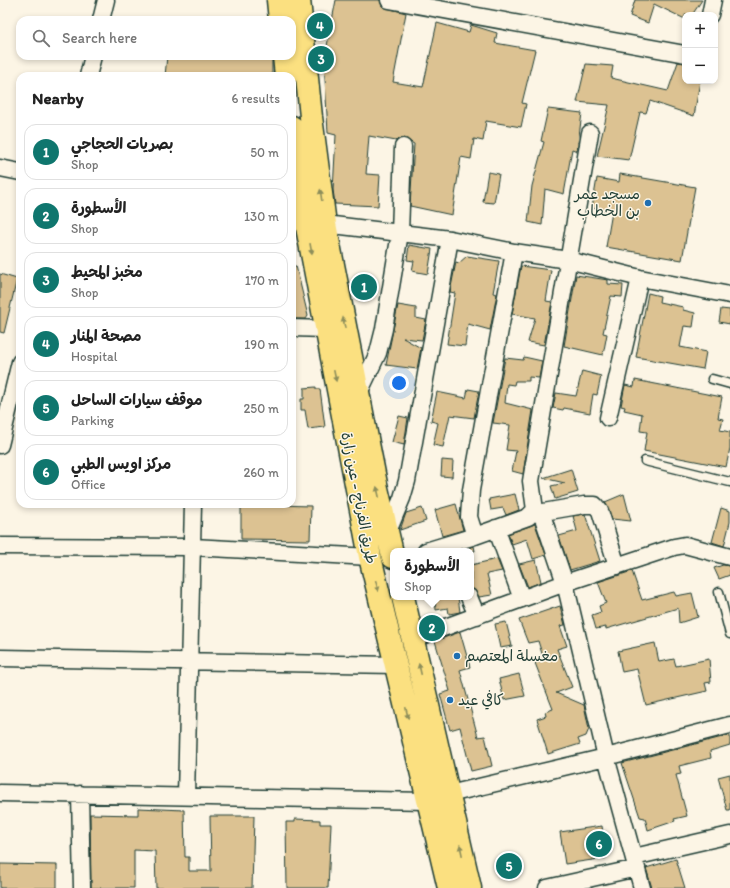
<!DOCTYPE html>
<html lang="en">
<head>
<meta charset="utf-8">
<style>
	body { margin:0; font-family:Itim,"Playpen Sans Arabic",sans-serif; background:#f6f6f6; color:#222 }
	.controls { position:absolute; right:12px; top:12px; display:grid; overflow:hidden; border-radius:8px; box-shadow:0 2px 6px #0003 }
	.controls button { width:36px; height:36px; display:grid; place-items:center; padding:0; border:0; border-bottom:1px solid #e0e0e0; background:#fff; color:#222; font:20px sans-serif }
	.you { position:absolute; left:399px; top:383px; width:14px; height:14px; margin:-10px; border:3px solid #fff; border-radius:50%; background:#1a73e8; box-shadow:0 0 0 6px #1a73e833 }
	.badge { display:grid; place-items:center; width:26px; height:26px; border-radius:50%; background:#0f766e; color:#fff; font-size:13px; font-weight:700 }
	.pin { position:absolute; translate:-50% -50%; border:2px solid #fff; box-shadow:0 1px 4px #0006 }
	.popup { position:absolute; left:390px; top:548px; width:84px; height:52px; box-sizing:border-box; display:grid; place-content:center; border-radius:8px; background:#fff; filter:drop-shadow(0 1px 3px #0005); font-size:13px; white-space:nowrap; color:#767676 }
	.popup b { font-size:15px; color:#222 }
	.popup::after { content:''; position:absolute; left:50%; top:100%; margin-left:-8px; border:8px solid transparent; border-top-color:#fff }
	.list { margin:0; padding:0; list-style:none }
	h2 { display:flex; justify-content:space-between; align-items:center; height:52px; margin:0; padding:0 16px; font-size:17px }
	h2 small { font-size:13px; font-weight:400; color:#767676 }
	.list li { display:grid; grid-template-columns:26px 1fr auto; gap:12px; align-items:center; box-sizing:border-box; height:56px; margin:0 8px 8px; padding:0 8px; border:1px solid #e0e0e0; border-radius:12px }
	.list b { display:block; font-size:15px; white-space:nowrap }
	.list p { margin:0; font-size:13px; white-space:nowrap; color:#767676 }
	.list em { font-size:13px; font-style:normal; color:#767676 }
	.icon { flex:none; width:22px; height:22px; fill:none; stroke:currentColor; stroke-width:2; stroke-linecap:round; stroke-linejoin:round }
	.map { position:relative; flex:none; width:730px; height:888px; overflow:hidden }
	.search { position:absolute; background:#fff; box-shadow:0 2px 6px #0003; left:16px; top:16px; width:280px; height:44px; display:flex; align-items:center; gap:10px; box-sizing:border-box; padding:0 14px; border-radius:12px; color:#767676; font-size:15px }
	.panel { position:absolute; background:#fff; box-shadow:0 2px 6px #0003; left:16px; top:72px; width:280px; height:436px; border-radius:12px }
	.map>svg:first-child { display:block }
	.building { fill:#dcc292; stroke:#1f3d34 }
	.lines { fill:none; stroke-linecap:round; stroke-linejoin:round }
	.lane-casing { stroke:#1f3d34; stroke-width:11 }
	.street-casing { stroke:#1f3d34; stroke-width:19 }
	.primary-casing { stroke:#1f3d34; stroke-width:25 }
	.lane { stroke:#fcf5e5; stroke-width:8 }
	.street { stroke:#fcf5e5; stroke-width:16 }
	.primary { stroke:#fbe080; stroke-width:22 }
	.oneway { fill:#8d8e5a }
	.poi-dot { fill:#1f6fb2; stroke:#fcf5e5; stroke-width:1.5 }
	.labels { text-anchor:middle; stroke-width:3; stroke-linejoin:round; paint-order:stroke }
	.poi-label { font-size:15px; fill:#1f3d34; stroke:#fcf5e5; text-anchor:start }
	.street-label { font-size:15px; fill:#1f3d34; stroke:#fcf5e5 }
</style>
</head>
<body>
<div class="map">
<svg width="730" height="888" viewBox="0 0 730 888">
	<rect width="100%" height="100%" fill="#fcf5e5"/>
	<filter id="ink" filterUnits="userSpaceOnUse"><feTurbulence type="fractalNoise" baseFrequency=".025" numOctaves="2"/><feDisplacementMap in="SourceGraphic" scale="8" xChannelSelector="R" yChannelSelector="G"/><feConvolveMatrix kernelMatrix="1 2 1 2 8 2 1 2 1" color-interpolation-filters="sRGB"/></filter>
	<g filter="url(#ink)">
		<path class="building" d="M 336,0 L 380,0 L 383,7 L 406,13 L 393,82 L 423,87 L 437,23 L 469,32 L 471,25 L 497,33 L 495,43 L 535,50 L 522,103 L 526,104 L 521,127 L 486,121 L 483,141 L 474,139 L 471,159 L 461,157 L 452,215 L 410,206 L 414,144 L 404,138 L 396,141 L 369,136 L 366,174 L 380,175 L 378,206 L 335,204 L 333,190 L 336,135 L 328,133 L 324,61 Z
			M 635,0 L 702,0 L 692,15 L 685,15 L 685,19 L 654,4 L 648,23 L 630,16 Z
			M 167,56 L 272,56 L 272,76 L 165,76 Z
			M 678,62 L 685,63 L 685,81 L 700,81 L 694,116 L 650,101 L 646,113 L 640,112 L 629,160 L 597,156 L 609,105 L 577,102 L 586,64 L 613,66 L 611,78 L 668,91 Z
			M 548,109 L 582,113 L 577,151 L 572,149 L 564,194 L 545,189 L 542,225 L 528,222 L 532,186 L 544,142 L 541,141 Z
			M 488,172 L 499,174 L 494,203 L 483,202 Z
			M 620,174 L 695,187 L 682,260 L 606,247 L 612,212 L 592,208 L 597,178 L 619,182 Z
			M 409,245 L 432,249 L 428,274 L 412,271 L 414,261 L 407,260 Z
			M 467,256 L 499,261 L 493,293 L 497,294 L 490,330 L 468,324 L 465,346 L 447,344 L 455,293 L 450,292 L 456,262 L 459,263 Z
			M 292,266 L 296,266 L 308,316 L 306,319 L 292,319 Z
			M 521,266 L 551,270 L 546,301 L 552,302 L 544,345 L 528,342 L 535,318 L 512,314 Z
			M 0,274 L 17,279 L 4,333 L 0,332 Z
			M 576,275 L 608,280 L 608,284 L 623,285 L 622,297 L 611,296 L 603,333 L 607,334 L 603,355 L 564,346 Z
			M 648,293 L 660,296 L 659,302 L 683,307 L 683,310 L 695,313 L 693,327 L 684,326 L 680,347 L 706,352 L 703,369 L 636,357 Z
			M 398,305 L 416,308 L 416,318 L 426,320 L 422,340 L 403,338 L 421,348 L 417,369 L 386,365 Z
			M 721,309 L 730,310 L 730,324 L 719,322 Z
			M 524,357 L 542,361 L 539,378 L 529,377 L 529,381 L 515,381 L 514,385 L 507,384 L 505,403 L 533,410 L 523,474 L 512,471 L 516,451 L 506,450 L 510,425 L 493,423 L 505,358 L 523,360 Z
			M 582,371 L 601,376 L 597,395 L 593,394 L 590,413 L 564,408 L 563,410 L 553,408 L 556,393 L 576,396 Z
			M 635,380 L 722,397 L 718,418 L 723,419 L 720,430 L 730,432 L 730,448 L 726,467 L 644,451 L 647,432 L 640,431 L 642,414 L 624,410 L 625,407 L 621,406 L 625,385 L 634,387 Z
			M 316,387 L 316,389 L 320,389 L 325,427 L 308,429 L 305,410 L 301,410 L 301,399 L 304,399 L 304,388 Z
			M 468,389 L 479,391 L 474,418 L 450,415 L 443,447 L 433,445 L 438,423 L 431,421 L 437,392 L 466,398 Z
			M 399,416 L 408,418 L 404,445 L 392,442 Z
			M 442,460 L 453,461 L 452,477 L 441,476 Z
			M 571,469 L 578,492 L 555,499 L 551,486 L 565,483 L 543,478 Z
			M 515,494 L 519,510 L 506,515 L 503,508 L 491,510 L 489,499 Z
			M 624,494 L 631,521 L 612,519 L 605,502 Z
			M 241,504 L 311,506 L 310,540 L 241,539 Z
			M 456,504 L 463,530 L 442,536 L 435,510 Z
			M 422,508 L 426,521 L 400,530 L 406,513 Z
			M 721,508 L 730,511 L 730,522 L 724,546 L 712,542 Z
			M 585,514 L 600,561 L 570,570 L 559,536 L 577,531 L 573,516 Z
			M 535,524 L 546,555 L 533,559 L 527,539 L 512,544 L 508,534 Z
			M 474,546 L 475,551 L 458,551 Z
			M 497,559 L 502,571 L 487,574 L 492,595 L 479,597 L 475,590 L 471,588 L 471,565 Z
			M 536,560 L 541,582 L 528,587 L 519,564 Z
			M 723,565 L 730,566 L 730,575 L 719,579 L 714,568 Z
			M 632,571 L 642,600 L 674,592 L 676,596 L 692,593 L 698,617 L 679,623 L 678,608 L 606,629 L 606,627 L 596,629 L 592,615 L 601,612 L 599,606 L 606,603 L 598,582 Z
			M 447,597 L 458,597 L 460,612 L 449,614 L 448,608 L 436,610 L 435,599 Z
			M 560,606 L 565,625 L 560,626 L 567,646 L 557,649 L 572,687 L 556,693 L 584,705 L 589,729 L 586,736 L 578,739 L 580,744 L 548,754 L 537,719 L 546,716 L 545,712 L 553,709 L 535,663 L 544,660 L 538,641 L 528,643 L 519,620 Z
			M 506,622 L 512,646 L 500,648 L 495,624 Z
			M 460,632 L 470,667 L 460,670 L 478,737 L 485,736 L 492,766 L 471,771 L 460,727 L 450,730 L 440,694 L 450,691 L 435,641 Z
			M 655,643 L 659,662 L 674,659 L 676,666 L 709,659 L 711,682 L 705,683 L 707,691 L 646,705 L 637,669 L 622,672 L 618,651 Z
			M 519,674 L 525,696 L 504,700 L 499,679 Z
			M 730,735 L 730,745 L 710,751 L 711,758 L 679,766 L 681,774 L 676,775 L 687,816 L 674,819 L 675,821 L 648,830 L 645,818 L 640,817 L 622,763 Z
			M 730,774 L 730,810 L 727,810 L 718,777 Z
			M 138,808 L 184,810 L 185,857 L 189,857 L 189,871 L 211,871 L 210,816 L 254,816 L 252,888 L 156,888 L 155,851 L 134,850 L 134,888 L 91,888 L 90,814 L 138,815 Z
			M 295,819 L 320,820 L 320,824 L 331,824 L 328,888 L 287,888 L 286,822 L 295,822 Z
			M 602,826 L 606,858 L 565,864 L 560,832 Z
			M 676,859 L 685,888 L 652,888 L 646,868 Z
			M 0,864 L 57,865 L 57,888 L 0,888 Z"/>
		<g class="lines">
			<defs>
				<path id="lane" d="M 712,379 L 730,384
					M 645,461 L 730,482
					M 719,592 L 730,634"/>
				<path id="street" d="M 389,0 L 685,54
					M 710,15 L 713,0
					M 101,20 L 106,0
					M 88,76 L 93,56
					M 0,168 L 20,172
					M 325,224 L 450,239 L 514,252 L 568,260 L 640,278 L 730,295
					M 514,252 L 471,490 L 469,517 L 475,536 L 528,517 L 535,510 L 531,481 L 590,133
					M 292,328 L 325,329
					M 358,395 L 378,353 L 384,329 L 400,233 L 403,147
					M 608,418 L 640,278
					M 0,445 L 20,362
					M 541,512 L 565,583 L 606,757 L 642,888
					M 532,514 L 584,505 L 595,505 L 600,511 L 617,566
					M 496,528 L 522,599
					M 387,534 L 402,498 L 407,481 L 450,239
					M 0,546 L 193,547 L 370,557
					M 426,551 L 475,536
					M 469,597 L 477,616
					M 413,639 L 565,583 L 674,547 L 685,545 L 730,557
					M 0,658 L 396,665
					M 0,793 L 428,801
					M 80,794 L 82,888
					M 449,794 L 606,757 L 730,725
					M 186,796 L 193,504
					M 634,857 L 730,835
					M 547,888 L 637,868"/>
				<path id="primary" d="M 278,0 L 280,20
					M 299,0 L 311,117 L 325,224 L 376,484 L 393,557
					M 284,56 L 286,76
					M 292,127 L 306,222 L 370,557 L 449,888
					M 403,597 L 470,888"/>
			</defs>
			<use href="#lane" class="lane-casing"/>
			<use href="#street" class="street-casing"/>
			<use href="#primary" class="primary-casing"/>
			<use href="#lane" class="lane"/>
			<use href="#street" class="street"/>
			<use href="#primary" class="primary"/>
		</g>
		<defs><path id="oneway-solid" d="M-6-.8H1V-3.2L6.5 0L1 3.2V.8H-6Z"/></defs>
		<g class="oneway">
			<use href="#oneway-solid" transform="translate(321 195) rotate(-98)"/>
			<use href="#oneway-solid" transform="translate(311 249) rotate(80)"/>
			<use href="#oneway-solid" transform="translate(344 323) rotate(-101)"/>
			<use href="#oneway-solid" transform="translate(335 376) rotate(78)"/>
			<use href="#oneway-solid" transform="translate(378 492) rotate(-103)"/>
			<use href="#oneway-solid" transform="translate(377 586) rotate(76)"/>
			<use href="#oneway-solid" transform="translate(420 669) rotate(-103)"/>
			<use href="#oneway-solid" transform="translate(407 713) rotate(77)"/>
			<use href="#oneway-solid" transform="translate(461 850) rotate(-102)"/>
		</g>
	</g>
	<g class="poi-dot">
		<circle cx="648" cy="203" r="4"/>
		<circle cx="457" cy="656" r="4"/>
		<circle cx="450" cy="700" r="4"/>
	</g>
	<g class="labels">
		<g class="poi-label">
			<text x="640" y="199" text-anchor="end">مسجد عمر<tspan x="640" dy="17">بن الخطاب</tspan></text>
			<text x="465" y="661">مغسلة المعتصم</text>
			<text x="458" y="705">كافي عيد</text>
		</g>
		<g class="street-label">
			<text transform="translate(359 498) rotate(79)" y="5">طريق الفرناج - عين زارة</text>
		</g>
	</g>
</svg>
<div class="controls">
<button>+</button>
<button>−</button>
</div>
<div class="you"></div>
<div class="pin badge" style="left:364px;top:287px">1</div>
<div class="pin badge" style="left:432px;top:628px">2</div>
<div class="popup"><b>الأسطورة</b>Shop</div>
<div class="pin badge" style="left:321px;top:59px">3</div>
<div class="pin badge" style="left:320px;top:26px">4</div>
<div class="pin badge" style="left:509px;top:866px">5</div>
<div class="pin badge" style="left:599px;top:844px">6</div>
<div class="search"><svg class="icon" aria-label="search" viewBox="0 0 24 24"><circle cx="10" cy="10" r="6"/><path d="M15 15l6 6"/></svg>Search here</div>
<section class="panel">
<h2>Nearby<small>6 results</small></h2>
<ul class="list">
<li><span class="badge">1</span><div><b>بصريات الحجاجي</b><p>Shop</p></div><em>50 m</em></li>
<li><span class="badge">2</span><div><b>الأسطورة</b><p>Shop</p></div><em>130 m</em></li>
<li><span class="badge">3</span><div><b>مخبز المحيط</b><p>Shop</p></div><em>170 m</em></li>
<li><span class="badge">4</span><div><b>مصحة المنار</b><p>Hospital</p></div><em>190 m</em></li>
<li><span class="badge">5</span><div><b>موقف سيارات الساحل</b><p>Parking</p></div><em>250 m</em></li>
<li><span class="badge">6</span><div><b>مركز اويس الطبي</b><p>Office</p></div><em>260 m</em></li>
</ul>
</section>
</div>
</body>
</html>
